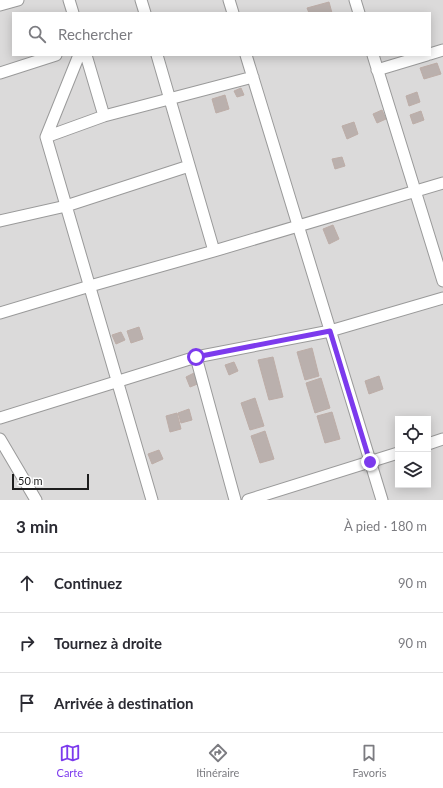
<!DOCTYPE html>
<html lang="fr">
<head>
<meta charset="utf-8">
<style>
	body { margin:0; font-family:Lato,sans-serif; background:#f7f7f7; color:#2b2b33 }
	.controls { position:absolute; right:12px; bottom:12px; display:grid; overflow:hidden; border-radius:0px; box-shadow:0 2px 10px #0003 }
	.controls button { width:36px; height:36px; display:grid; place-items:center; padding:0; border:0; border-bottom:1px solid #e1e1e2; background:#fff; color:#2b2b33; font:20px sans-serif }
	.scale { position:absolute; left:12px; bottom:10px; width:77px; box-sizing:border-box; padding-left:4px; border:2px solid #1d1d1d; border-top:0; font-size:11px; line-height:14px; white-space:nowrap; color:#1d1d1d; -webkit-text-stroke:3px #fff; paint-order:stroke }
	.stop { position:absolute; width:12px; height:12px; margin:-9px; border:3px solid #7c3aed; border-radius:50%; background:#fff }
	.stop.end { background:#7c3aed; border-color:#fff; box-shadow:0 1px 4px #0008 }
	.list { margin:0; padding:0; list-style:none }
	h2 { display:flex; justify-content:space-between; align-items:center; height:52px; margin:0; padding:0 16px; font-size:17px }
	h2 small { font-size:13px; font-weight:400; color:#7c7c81 }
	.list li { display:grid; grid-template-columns:26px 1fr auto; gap:12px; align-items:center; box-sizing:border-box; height:60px; padding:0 16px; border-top:1px solid #e1e1e2 }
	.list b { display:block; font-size:15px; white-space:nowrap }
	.list em { font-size:13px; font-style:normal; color:#7c7c81 }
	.icon { flex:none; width:22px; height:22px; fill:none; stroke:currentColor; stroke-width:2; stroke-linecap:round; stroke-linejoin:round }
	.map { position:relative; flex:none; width:443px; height:500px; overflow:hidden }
	.search { position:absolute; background:#fff; box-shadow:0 2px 10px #0003; left:12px; right:12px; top:12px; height:44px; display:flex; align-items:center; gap:10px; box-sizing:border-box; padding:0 14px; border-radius:0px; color:#7c7c81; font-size:15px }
	.sheet { height:232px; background:#fff }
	nav { display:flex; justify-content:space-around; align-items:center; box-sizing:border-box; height:56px; border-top:1px solid #e1e1e2; background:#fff; font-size:11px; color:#7c7c81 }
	nav a { display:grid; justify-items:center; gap:2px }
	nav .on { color:#7c3aed }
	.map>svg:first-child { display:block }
	.residential { fill:#dbdada; fill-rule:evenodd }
	.building { fill:#bab0ad; stroke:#bdada7 }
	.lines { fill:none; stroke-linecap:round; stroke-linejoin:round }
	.minor-casing { stroke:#9a9a9a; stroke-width:13 }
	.minor { stroke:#fff; stroke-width:11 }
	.route { stroke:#7c3aed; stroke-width:5 }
</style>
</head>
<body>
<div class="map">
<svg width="443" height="500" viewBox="0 0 443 500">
	<rect width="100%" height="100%" fill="#ede8e3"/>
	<path class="residential" d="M 0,0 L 443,0 L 443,500 L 0,500 ZM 13,13 L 430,13 L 430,55 L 13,55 ZM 398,419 L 428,419 L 428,485 L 398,485 Z"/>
	<path class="building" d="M 329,2 L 332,13 L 309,13 L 307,8 Z
		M 437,63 L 441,74 L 424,79 L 420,68 Z
		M 241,88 L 244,95 L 237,97 L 234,91 Z
		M 417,92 L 420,102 L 409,106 L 406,96 Z
		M 225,95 L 229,109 L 216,113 L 212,99 Z
		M 382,110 L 386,119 L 377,123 L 373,114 Z
		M 421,111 L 424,120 L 413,124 L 410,115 Z
		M 354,122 L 358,134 L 347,139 L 342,126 Z
		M 342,157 L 345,166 L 335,169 L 332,159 Z
		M 333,225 L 339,239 L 329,244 L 323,229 Z
		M 139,327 L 143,339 L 131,343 L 127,331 Z
		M 121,332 L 125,340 L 116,344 L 112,335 Z
		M 312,348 L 319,376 L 305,380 L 297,352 Z
		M 273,357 L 283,397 L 269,400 L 258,360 Z
		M 234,362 L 238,371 L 229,375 L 225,365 Z
		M 196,372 L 200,383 L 190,387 L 186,377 Z
		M 379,376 L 383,389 L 369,394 L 365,381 Z
		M 321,378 L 330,408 L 315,413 L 306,383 Z
		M 255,398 L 264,426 L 250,430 L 241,403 Z
		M 189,409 L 192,420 L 181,423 L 178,413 Z
		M 332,412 L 340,439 L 325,443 L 317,416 Z
		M 177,413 L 181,429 L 170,432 L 166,416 Z
		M 265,431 L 274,459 L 260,463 L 251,436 Z
		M 159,450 L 163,459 L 152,464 L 148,454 Z"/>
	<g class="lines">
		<defs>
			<path id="minor" d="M 69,0 L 73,13
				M 141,0 L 145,13
				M 229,0 L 233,13
				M 355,0 L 359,13
				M 0,5 L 18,0
				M 430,54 L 443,50
				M 79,55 L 46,137 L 152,500
				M 86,55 L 104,116
				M 157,55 L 214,251
				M 246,55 L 382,500
				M 373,55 L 443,281
				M 377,70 L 427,55
				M 0,73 L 56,55
				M 46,137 L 104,116 L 253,77
				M 0,221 L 66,206 L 189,166
				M 0,313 L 90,286 L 214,251 L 443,183
				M 196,357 L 235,500
				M 0,418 L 196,357 L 330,331 L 443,298
				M 0,439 L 36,500
				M 428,444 L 443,439
				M 248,500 L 398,453"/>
		</defs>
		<use href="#minor" class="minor-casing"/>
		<use href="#minor" class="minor"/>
	</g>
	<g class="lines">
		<path class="route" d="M 196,357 L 330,331 L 370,462"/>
	</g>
</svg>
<div class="controls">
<button><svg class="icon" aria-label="locate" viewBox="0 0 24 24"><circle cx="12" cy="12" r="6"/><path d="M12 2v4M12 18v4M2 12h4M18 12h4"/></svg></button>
<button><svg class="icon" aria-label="layers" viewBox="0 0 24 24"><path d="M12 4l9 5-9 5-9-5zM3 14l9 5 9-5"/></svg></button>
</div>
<div class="scale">50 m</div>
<div class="stop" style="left:196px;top:357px"></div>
<div class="stop end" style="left:370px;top:462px"></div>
<div class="search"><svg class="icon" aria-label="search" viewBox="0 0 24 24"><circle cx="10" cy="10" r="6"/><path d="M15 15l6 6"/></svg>Rechercher</div>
</div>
<section class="sheet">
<h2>3 min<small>À pied · 180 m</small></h2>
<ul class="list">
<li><svg class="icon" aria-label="ahead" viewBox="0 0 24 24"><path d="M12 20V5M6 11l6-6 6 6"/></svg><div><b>Continuez</b></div><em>90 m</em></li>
<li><svg class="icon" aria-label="right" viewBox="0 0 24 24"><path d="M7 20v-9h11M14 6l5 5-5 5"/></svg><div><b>Tournez à droite</b></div><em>90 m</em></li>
<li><svg class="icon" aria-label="arrive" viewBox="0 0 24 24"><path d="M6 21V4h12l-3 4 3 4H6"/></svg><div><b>Arrivée à destination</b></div></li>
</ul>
</section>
<nav>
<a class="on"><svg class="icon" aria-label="map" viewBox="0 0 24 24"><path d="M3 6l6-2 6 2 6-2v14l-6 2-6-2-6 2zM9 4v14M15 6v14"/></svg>Carte</a>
<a><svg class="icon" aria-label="directions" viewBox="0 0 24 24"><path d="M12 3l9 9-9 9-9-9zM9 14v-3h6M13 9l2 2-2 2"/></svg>Itinéraire</a>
<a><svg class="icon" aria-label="saved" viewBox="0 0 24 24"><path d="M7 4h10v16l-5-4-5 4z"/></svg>Favoris</a>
</nav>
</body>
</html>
